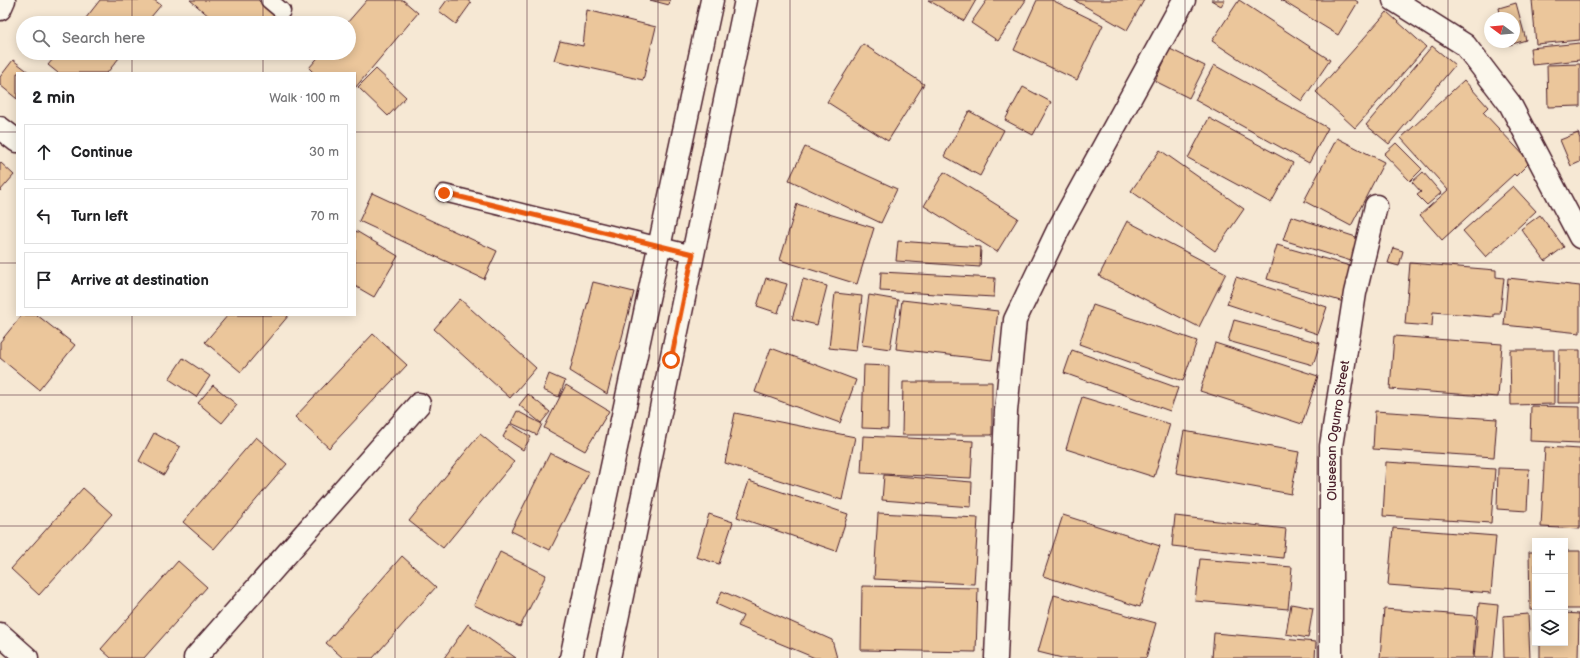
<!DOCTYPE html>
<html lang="en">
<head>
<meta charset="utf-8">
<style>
	body { margin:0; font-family:"Balsamiq Sans",sans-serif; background:#f6f6f6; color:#202124 }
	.controls { position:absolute; right:12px; bottom:12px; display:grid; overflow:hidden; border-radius:0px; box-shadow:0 2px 10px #0003 }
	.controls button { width:36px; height:36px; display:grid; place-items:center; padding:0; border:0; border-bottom:1px solid #e0e0e0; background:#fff; color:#202124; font:20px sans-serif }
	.compass { position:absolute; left:1484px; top:12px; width:36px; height:36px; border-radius:50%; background:#fff; box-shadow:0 2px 10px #0003; rotate:286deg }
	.stop { position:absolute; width:12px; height:12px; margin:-9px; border:3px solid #ea580c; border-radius:50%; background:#fff }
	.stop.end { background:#ea580c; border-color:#fff; box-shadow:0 1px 4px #0008 }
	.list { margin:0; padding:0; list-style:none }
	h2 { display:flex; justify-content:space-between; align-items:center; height:52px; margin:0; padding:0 16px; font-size:17px }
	h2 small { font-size:13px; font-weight:400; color:#757577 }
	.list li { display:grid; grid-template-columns:26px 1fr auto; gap:12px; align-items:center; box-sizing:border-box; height:56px; margin:0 8px 8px; padding:0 8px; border:1px solid #e0e0e0; border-radius:0px }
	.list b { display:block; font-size:15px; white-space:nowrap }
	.list em { font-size:13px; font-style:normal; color:#757577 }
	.icon { flex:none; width:22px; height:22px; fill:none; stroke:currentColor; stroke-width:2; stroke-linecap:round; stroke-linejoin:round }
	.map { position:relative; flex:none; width:1580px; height:658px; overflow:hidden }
	.search { position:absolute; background:#fff; box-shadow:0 2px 10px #0003; left:16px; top:16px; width:340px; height:44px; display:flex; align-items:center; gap:10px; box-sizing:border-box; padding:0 14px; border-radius:22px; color:#757577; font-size:15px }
	.panel { position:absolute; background:#fff; box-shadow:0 2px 10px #0003; left:16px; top:72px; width:340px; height:244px; border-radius:0px }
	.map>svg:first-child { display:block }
	.building { fill:#ebc69b; stroke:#4a1f2b }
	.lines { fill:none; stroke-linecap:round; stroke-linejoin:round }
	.service-casing { stroke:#4a1f2b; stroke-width:19 }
	.minor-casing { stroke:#4a1f2b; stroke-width:25 }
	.service { stroke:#fbf7ec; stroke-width:16 }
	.minor { stroke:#fbf7ec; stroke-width:22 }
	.route { stroke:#ea580c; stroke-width:5 }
	.grid { fill:none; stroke:#4a1f2b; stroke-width:1; stroke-opacity:0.55 }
	.labels { text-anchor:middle; stroke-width:3.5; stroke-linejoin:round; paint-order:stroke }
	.street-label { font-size:13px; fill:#4a1f2b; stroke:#fbf7ec }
</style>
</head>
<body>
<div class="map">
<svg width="1580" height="658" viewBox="0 0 1580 658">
	<rect width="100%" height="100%" fill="#f6e8d4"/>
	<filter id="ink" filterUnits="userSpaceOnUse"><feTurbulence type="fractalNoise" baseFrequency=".025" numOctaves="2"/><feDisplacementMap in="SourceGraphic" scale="8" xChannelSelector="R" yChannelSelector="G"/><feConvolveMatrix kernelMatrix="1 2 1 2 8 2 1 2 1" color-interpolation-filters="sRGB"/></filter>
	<g filter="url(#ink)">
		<path class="building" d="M 100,0 L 154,0 L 161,5 L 146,23 L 82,23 Z
			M 190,0 L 258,0 L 285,23 L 217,23 Z
			M 367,0 L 403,0 L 418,13 L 355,88 L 355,73 L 314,73 L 309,68 L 322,53 L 349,53 L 349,23 L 347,23 Z
			M 447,0 L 467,0 L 471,3 L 456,24 L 439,11 Z
			M 650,0 L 670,0 L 669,5 Z
			M 928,0 L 976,0 L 964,21 Z
			M 987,0 L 1026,0 L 998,41 L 971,23 Z
			M 1037,0 L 1052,0 L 1103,25 L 1077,80 L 1014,50 Z
			M 1074,0 L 1144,0 L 1127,30 Z
			M 1211,0 L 1225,0 L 1221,6 Z
			M 1239,0 L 1330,60 L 1302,101 L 1212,41 Z
			M 1281,0 L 1355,0 L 1358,2 L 1338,35 Z
			M 1532,0 L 1580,0 L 1580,40 L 1536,44 Z
			M 1516,3 L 1526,40 L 1509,45 L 1508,42 L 1514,42 L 1514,18 L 1501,18 L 1499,8 Z
			M 587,10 L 656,27 L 643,80 L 554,60 L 560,41 L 583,46 Z
			M 1387,12 L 1426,47 L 1355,128 L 1316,92 Z
			M 1580,43 L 1580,60 L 1532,65 L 1530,48 Z
			M 863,44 L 924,84 L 888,141 L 827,102 Z
			M 1432,46 L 1455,65 L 1389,144 L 1366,125 Z
			M 1170,49 L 1205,66 L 1189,98 L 1155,81 Z
			M 58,53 L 123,53 L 107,73 L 58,73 L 48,65 Z
			M 252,53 L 266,53 L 261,60 Z
			M 13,60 L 30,73 L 17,73 L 17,99 L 0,85 L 0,77 Z
			M 1580,64 L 1580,106 L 1548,107 L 1547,65 Z
			M 1214,65 L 1328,128 L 1309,163 L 1195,100 Z
			M 376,69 L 406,97 L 388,116 L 358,87 Z
			M 1464,80 L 1488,107 L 1483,112 L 1530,162 L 1516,176 L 1514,174 L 1442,240 L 1420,215 L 1448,190 L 1401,138 Z
			M 1023,87 L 1051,102 L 1033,135 L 1005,120 Z
			M 969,111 L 1004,130 L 980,176 L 944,156 Z
			M 1209,118 L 1293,163 L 1271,203 L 1188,158 Z
			M 1578,133 L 1580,139 L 1580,162 L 1571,166 L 1560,140 Z
			M 1337,138 L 1384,162 L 1351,226 L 1304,201 Z
			M 1396,143 L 1422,169 L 1410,181 L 1384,154 Z
			M 805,147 L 897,189 L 881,223 L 789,180 Z
			M 1160,150 L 1244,209 L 1215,251 L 1131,191 Z
			M 0,162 L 14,175 L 0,191 Z
			M 944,172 L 1018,218 L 997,252 L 924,206 Z
			M 1423,172 L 1441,193 L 1427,205 L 1417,195 L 1421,192 L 1412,182 Z
			M 1513,186 L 1536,211 L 1486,257 L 1463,231 Z
			M 372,193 L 497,251 L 484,279 L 359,221 Z
			M 797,204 L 874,228 L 857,284 L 780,260 Z
			M 1540,215 L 1564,247 L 1545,261 L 1521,229 Z
			M 1291,216 L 1359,238 L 1351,261 L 1283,240 Z
			M 1127,221 L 1226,273 L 1199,327 L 1099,276 Z
			M 356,231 L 398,256 L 374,297 L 355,286 L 355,233 Z
			M 898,241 L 981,247 L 980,267 L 896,261 Z
			M 1277,245 L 1357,268 L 1347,303 L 1267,279 Z
			M 1393,248 L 1403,251 L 1399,266 L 1388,263 Z
			M 1410,263 L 1496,270 L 1496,277 L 1504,278 L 1500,314 L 1494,314 L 1494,317 L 1433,312 L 1432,326 L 1405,324 Z
			M 881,272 L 995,278 L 994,297 L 880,291 Z
			M 1236,277 L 1327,307 L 1318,334 L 1227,304 Z
			M 766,278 L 787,284 L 778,313 L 757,306 Z
			M 1508,278 L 1580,286 L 1580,333 L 1504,325 Z
			M 803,279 L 827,286 L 817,325 L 792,319 Z
			M 593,282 L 634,292 L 607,394 L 570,371 Z
			M 835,293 L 862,296 L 856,351 L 829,348 Z
			M 869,295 L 898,300 L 890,349 L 862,345 Z
			M 460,299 L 536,368 L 510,398 L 434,329 Z
			M 902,300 L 998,311 L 992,360 L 896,349 Z
			M 1093,305 L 1197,341 L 1183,381 L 1079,344 Z
			M 22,315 L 37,315 L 75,345 L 39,390 L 0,358 L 0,342 Z
			M 228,315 L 289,315 L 241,372 L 205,342 Z
			M 1234,320 L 1320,343 L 1313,365 L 1228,341 Z
			M 373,334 L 407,365 L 329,448 L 295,417 Z
			M 1394,336 L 1502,344 L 1498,397 L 1390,389 Z
			M 1215,343 L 1318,376 L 1302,424 L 1200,391 Z
			M 771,348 L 856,380 L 840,423 L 755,392 Z
			M 1072,350 L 1178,388 L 1170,411 L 1064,373 Z
			M 1510,350 L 1554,350 L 1554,404 L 1511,405 Z
			M 1559,350 L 1580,350 L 1580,403 L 1558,403 Z
			M 183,358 L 210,376 L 196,397 L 169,379 Z
			M 864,365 L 889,366 L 888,429 L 862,428 Z
			M 549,374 L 565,381 L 559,397 L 543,390 Z
			M 903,382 L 992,382 L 992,435 L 902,435 Z
			M 213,385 L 237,405 L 222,423 L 198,403 Z
			M 566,385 L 609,411 L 585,451 L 544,428 Z
			M 528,394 L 550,412 L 541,423 L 519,405 Z
			M 1082,397 L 1170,424 L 1154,477 L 1066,449 Z
			M 1531,406 L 1580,407 L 1580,443 L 1530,441 Z
			M 517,411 L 542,424 L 537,435 L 511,423 Z
			M 1375,411 L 1497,419 L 1494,457 L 1373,449 Z
			M 735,413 L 855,437 L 842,500 L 725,463 Z
			M 510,424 L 531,437 L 523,450 L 503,437 Z
			M 1184,431 L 1299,452 L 1291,494 L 1176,473 Z
			M 154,433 L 180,447 L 164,475 L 139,461 Z
			M 480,434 L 514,462 L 443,548 L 409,521 Z
			M 863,436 L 973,441 L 971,478 L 861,473 Z
			M 256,437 L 287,464 L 214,549 L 183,522 Z
			M 1545,447 L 1580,449 L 1580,529 L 1541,527 Z
			M 550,453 L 589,472 L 550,550 L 511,531 Z
			M 1386,462 L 1495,469 L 1491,523 L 1383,516 Z
			M 1498,468 L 1529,469 L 1527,511 L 1497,509 Z
			M 884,475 L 972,482 L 971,507 L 882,500 Z
			M 749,481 L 848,514 L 836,551 L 737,517 Z
			M 83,488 L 112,514 L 39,595 L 11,569 Z
			M 878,513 L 978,518 L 974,584 L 874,579 Z
			M 709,514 L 733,522 L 719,564 L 696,557 Z
			M 1063,515 L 1160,546 L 1140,607 L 1043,576 Z
			M 1175,516 L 1286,529 L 1283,558 L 1172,546 Z
			M 1393,528 L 1496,536 L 1491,593 L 1388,585 Z
			M 1565,551 L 1580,551 L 1580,609 L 1565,609 Z
			M 500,552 L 546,575 L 520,627 L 474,605 Z
			M 1529,552 L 1535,552 L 1535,610 L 1530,610 Z
			M 402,556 L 436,587 L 373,658 L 343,658 L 326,643 Z
			M 1200,559 L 1292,567 L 1288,609 L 1195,601 Z
			M 178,561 L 207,587 L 144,658 L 111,658 L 101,649 Z
			M 862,586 L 978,588 L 976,652 L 861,650 Z
			M 722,591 L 832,640 L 837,658 L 815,658 L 738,626 L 743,616 L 716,604 Z
			M 1054,595 L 1156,623 L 1146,658 L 1062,658 L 1038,652 Z
			M 1479,603 L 1498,605 L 1493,658 L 1474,658 Z
			M 1291,604 L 1313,608 L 1308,638 L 1286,634 Z
			M 1384,609 L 1476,616 L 1473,658 L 1380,658 Z
			M 1565,613 L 1579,614 L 1578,658 L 1540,658 L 1540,643 L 1565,643 Z
			M 1528,614 L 1530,658 L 1504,658 L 1503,616 Z
			M 468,624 L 516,658 L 444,658 Z
			M 1214,633 L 1316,642 L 1315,658 L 1212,658 Z"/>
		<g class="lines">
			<defs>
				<path id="service" d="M 269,0 L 282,11
					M 444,193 L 693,254"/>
				<g id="minor">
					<path d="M 1394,0 L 1465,45 L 1510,104 L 1580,237"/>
					<path d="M 0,9 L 4,0"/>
					<path d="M 0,128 L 17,141"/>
					<path d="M 0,634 L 27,658"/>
					<path d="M 195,658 L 419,404"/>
					<path d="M 571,658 L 712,0"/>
					<path d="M 609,658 L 746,0"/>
					<path d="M 996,658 L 1006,411 L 1015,320 L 1058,230 L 1184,0"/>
					<path id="s1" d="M 1331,658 L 1331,446 L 1355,293 L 1376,206"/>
				</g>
			</defs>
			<use href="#service" class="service-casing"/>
			<use href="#minor" class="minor-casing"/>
			<use href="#service" class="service"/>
			<use href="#minor" class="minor"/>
		</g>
	</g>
	<g class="lines" filter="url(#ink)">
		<path class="route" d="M 444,193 L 693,254 L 671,360"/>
	</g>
	<path class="grid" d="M 132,0 L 132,23M 263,0 L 263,23M 395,0 L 395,658M 527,0 L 527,658M 658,0 L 658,658M 790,0 L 790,658M 922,0 L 922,658M 1053,0 L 1053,658M 1185,0 L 1185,658M 1317,0 L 1317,658M 1448,0 L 1448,658M 132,53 L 132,73M 263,53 L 263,73M 0,132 L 17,132M 355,132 L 1580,132M 0,263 L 17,263M 355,263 L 1580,263M 132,315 L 132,658M 263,315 L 263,658M 0,395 L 1580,395M 0,526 L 1580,526"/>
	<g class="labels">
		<g class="street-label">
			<text dy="5" stroke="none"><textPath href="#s1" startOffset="228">Olusesan Ogunro Street</textPath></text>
		</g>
	</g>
</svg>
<div class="controls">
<button>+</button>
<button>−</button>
<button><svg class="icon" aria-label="layers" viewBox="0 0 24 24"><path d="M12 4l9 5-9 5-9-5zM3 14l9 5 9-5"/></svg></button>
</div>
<svg class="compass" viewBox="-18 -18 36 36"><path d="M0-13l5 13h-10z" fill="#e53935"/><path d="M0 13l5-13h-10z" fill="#757577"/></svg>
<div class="stop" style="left:671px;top:360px"></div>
<div class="stop end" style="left:444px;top:193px"></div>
<div class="search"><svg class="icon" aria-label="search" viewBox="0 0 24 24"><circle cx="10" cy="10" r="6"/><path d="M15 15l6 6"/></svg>Search here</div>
<section class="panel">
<h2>2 min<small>Walk · 100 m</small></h2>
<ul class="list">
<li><svg class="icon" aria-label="ahead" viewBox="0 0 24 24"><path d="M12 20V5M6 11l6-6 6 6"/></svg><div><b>Continue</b></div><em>30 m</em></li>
<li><svg class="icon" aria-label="left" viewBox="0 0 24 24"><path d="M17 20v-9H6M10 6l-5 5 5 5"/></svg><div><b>Turn left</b></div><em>70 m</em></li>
<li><svg class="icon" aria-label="arrive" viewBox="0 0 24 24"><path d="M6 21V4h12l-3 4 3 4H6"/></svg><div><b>Arrive at destination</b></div></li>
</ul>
</section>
</div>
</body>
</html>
